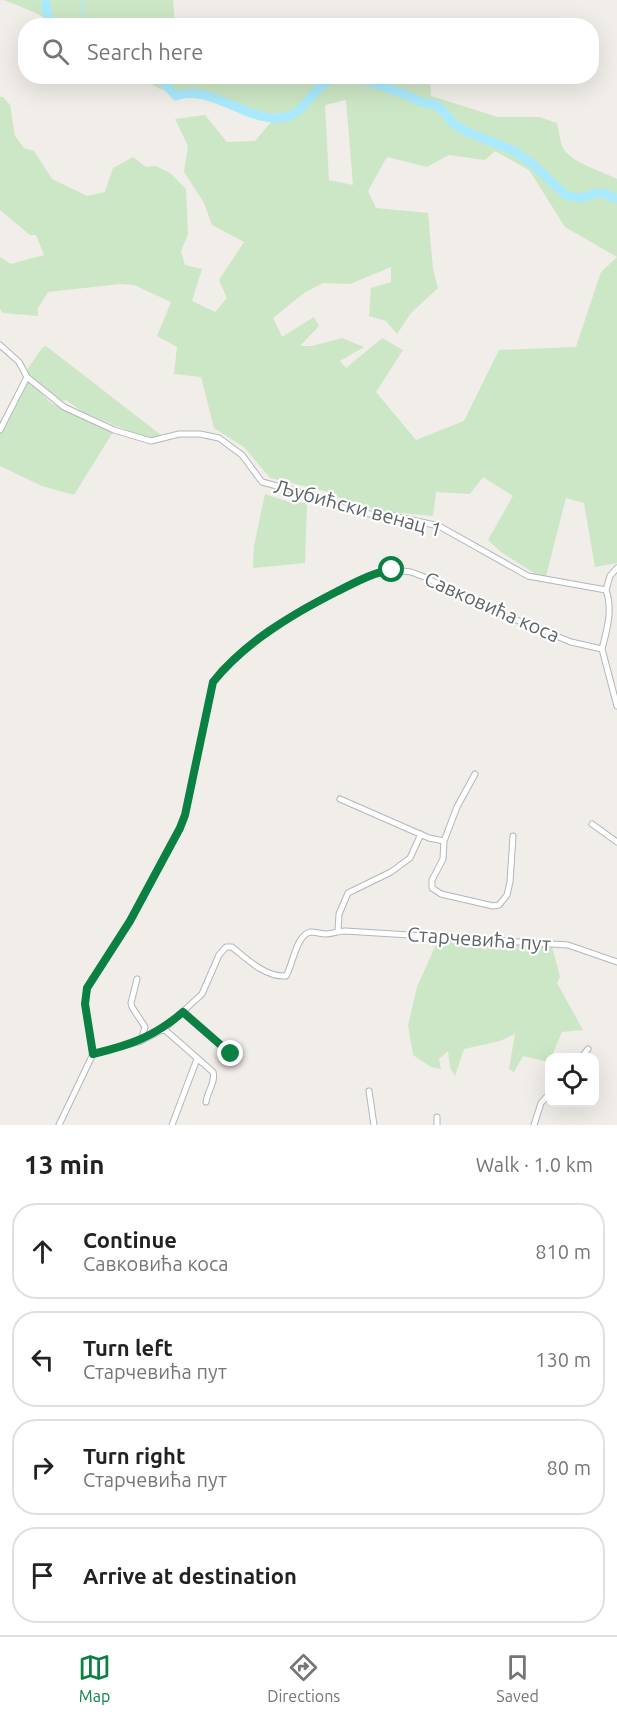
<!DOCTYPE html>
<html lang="en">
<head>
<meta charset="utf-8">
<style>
	body { margin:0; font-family:Ubuntu,sans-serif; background:#f2f2f2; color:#222 }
	.controls { position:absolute; right:18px; bottom:18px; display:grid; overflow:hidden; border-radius:12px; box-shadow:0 6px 24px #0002 }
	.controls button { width:54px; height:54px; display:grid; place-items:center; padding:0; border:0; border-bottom:2px solid #e0e0e0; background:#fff; color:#222; font:30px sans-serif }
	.stop { position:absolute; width:18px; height:18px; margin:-14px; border:4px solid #0b8043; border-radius:50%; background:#fff }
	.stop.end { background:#0b8043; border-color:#fff; box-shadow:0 2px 6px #0008 }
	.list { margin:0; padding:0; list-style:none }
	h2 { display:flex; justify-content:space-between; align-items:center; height:78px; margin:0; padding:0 24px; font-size:26px }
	h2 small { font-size:20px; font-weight:400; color:#767676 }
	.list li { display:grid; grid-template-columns:39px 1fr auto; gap:18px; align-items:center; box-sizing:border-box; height:96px; margin:0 12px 12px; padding:0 12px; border:2px solid #e0e0e0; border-radius:24px }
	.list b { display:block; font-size:22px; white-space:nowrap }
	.list p { margin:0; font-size:20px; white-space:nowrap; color:#767676 }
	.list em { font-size:20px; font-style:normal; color:#767676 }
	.icon { flex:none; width:33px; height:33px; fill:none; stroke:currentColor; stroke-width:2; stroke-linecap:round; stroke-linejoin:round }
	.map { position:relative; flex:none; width:617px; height:1125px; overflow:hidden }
	.search { position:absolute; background:#fff; box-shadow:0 6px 24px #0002; left:18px; right:18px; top:18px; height:66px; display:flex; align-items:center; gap:15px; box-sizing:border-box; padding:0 21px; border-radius:24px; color:#767676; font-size:22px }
	.sheet { height:510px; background:#fff }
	nav { display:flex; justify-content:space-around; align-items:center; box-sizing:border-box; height:84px; border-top:2px solid #e0e0e0; background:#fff; font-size:16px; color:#767676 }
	nav a { display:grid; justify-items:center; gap:3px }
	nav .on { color:#0b8043 }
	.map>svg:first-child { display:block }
	.green { fill:#cce7c5; fill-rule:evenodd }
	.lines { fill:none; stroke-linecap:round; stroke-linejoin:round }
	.stream { stroke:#abeafe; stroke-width:1.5 }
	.river { stroke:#abeafe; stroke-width:9 }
	.street-casing { stroke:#b3b7ba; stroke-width:7 }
	.street { stroke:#fff; stroke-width:5 }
	.route { stroke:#0b8043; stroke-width:8 }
	.labels { text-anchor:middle; stroke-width:4.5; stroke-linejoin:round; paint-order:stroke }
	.street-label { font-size:20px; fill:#5f6568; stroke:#fff }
</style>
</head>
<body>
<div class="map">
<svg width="617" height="1125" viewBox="0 0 617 1125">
	<rect width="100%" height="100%" fill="#f1ede8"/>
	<path class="green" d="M 4,0 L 173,0 L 175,25 L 57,25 L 36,13 Z
		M 140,77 L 430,77 L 431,96 L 498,117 L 539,117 L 557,123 C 559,131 560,145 565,151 C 574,163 603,172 617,179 L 617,257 L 565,227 L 529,170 L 495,151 L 485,160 L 449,155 L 427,167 L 387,157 L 368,191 L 376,208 L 428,213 L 433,269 L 438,288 L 411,313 L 397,334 L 386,321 L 369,316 L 371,288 L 391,282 L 391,267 L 350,284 L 323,283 L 304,293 L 273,318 L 282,337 L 314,317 L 319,326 L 300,346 L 312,346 L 342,338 L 364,347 L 340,361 L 346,368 L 382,338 L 403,350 L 376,392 L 416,440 L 464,421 L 499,350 L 576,347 L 601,272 L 617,257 L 617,563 L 595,567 L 584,503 L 566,498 L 545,580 L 501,552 L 488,540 L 513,496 L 483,477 L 470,494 L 436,492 L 433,516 L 379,511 L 351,503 L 325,491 L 270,478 L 244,447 L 214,428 L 201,377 L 174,374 L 177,347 L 157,336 L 171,302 L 134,285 L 120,284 L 48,292 L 38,308 L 38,316 L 3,313 L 0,309 L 0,257 L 11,264 L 44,255 L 36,235 L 30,235 L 0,210 L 0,97 L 3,97 L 10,105 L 15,136 L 24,148 L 34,151 L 52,179 L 87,196 L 105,192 L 113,168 L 133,157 L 146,167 L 156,166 L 170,173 L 186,189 L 188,234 L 181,251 L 185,265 L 202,269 L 192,301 L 215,312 L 227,298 L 219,280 L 244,242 L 212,225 L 204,203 L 184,172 L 188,146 L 175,119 L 205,115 L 227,142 L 255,141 L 272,121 L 247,114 L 200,96 L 174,94 L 158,88 ZM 346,100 L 353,185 L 329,180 L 325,105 Z
		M 46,346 L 161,435 L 160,437 L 150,440 L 83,412 L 66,400 L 62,401 L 38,384 L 44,396 L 51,403 L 113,432 L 74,495 L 42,486 L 0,466 L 0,421 L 14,402 L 29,374 L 27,370 L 42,348 Z
		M 265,494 L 289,502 L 307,503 L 305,563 L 253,568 L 254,546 Z
		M 438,940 L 552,947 L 560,977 L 557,983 L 583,1030 L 562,1032 L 549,1062 L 523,1056 L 514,1072 L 509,1069 L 515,1034 L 500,1041 L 464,1049 L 455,1076 L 450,1068 L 448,1051 L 439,1059 L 441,1069 L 431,1067 L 413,1055 L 408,1026 L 417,987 Z"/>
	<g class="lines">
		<path class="stream" d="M 82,0 L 83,26"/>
		<path class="river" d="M 46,0 L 46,10 L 51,26
			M 158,76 L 176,96 C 214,83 249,126 287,117 C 300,113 308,99 317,90 C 323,84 330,80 336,76
			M 353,76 L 404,94 L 423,103 L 434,104 L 441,109 L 455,125 L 467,132 L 512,150 L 531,163 L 567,196 L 582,198 L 595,193 L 603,193 L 617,199"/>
		<defs>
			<path id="street" d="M 0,345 L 19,362 L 27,377 L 64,407 L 114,430 L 151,441 L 179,434 L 200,434 L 219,438 L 242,455 L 262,482 L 321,498 L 347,509 L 370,514 L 390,515 L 439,526 L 528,576 L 606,590 L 610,576 L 617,568
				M 0,430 L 27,377
				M 602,649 C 607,630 613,609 606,590
				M 602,649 L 617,706
				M 340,799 L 429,838 L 444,841 L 443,859 L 432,880 L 432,888 L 441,894 L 493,906 L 499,905 L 507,895 L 510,882 L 513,836
				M 592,824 L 617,842
				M 444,841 L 457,807 L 475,774
				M 338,931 L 339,914 L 348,893 L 391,872 L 410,858 L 421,834
				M 137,979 L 131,1003 L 132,1007 L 145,1027 L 141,1041
				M 183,1013 L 231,1054
				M 164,1029 L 213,1072 C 216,1082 207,1092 206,1102
				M 93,1054 L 141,1041 L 164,1029 L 202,994 L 219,955 L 226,947 L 232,947 C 248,960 265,977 286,976 C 293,965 296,934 311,932 C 316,932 321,934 326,934 C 332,934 338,931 345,931 L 568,945 L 617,962
				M 581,1058 L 588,1049
				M 369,1091 L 374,1125
				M 59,1125 L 93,1054 L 85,1004 L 87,988 L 130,921 L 180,828 L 185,815 L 213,682 L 223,669 L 251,644 L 305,608 L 351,584 L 382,571 L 392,570 L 411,572 L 427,578 L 469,601 L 571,642 L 602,649
				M 172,1125 L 197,1059
				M 437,1125 L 437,1117
				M 534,1125 L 541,1103 L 550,1093"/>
		</defs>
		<use href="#street" class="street-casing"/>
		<use href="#street" class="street"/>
	</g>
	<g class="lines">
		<path class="route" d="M 231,1054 L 183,1012 C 154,1037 130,1045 93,1054 L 85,1004 L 87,988 L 130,921 L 180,828 L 185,815 L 213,682 C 245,642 291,615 336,592 C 354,583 373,572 392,570"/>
	</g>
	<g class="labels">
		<g class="street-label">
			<text transform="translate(358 508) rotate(15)" y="7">Љубићски венац 1</text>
			<text transform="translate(492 607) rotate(24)" y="7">Савковића коса</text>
			<text transform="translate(479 939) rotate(4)" y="7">Старчевића пут</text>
		</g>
	</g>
</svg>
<div class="controls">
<button><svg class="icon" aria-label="locate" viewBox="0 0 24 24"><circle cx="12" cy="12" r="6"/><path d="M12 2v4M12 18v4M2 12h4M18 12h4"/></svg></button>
</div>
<div class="stop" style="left:392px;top:570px"></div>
<div class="stop end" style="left:231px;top:1054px"></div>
<div class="search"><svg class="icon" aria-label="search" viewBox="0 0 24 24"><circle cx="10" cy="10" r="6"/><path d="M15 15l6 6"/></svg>Search here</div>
</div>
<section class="sheet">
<h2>13 min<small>Walk · 1.0 km</small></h2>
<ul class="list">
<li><svg class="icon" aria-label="ahead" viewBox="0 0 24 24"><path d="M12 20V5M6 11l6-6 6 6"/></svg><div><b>Continue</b><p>Савковића коса</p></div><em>810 m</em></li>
<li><svg class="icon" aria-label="left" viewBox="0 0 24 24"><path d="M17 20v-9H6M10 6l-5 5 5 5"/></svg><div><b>Turn left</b><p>Старчевића пут</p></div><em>130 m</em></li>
<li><svg class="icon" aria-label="right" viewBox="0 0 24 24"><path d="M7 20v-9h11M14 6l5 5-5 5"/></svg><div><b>Turn right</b><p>Старчевића пут</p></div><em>80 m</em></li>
<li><svg class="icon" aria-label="arrive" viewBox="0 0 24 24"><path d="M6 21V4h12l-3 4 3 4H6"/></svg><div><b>Arrive at destination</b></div></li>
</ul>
</section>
<nav>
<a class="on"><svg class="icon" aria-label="map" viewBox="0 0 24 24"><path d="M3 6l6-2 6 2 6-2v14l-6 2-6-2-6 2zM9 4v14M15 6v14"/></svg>Map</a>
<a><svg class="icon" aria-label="directions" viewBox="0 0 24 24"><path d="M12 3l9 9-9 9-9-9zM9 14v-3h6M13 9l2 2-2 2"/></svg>Directions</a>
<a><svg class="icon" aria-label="saved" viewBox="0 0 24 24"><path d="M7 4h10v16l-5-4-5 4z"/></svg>Saved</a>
</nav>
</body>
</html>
